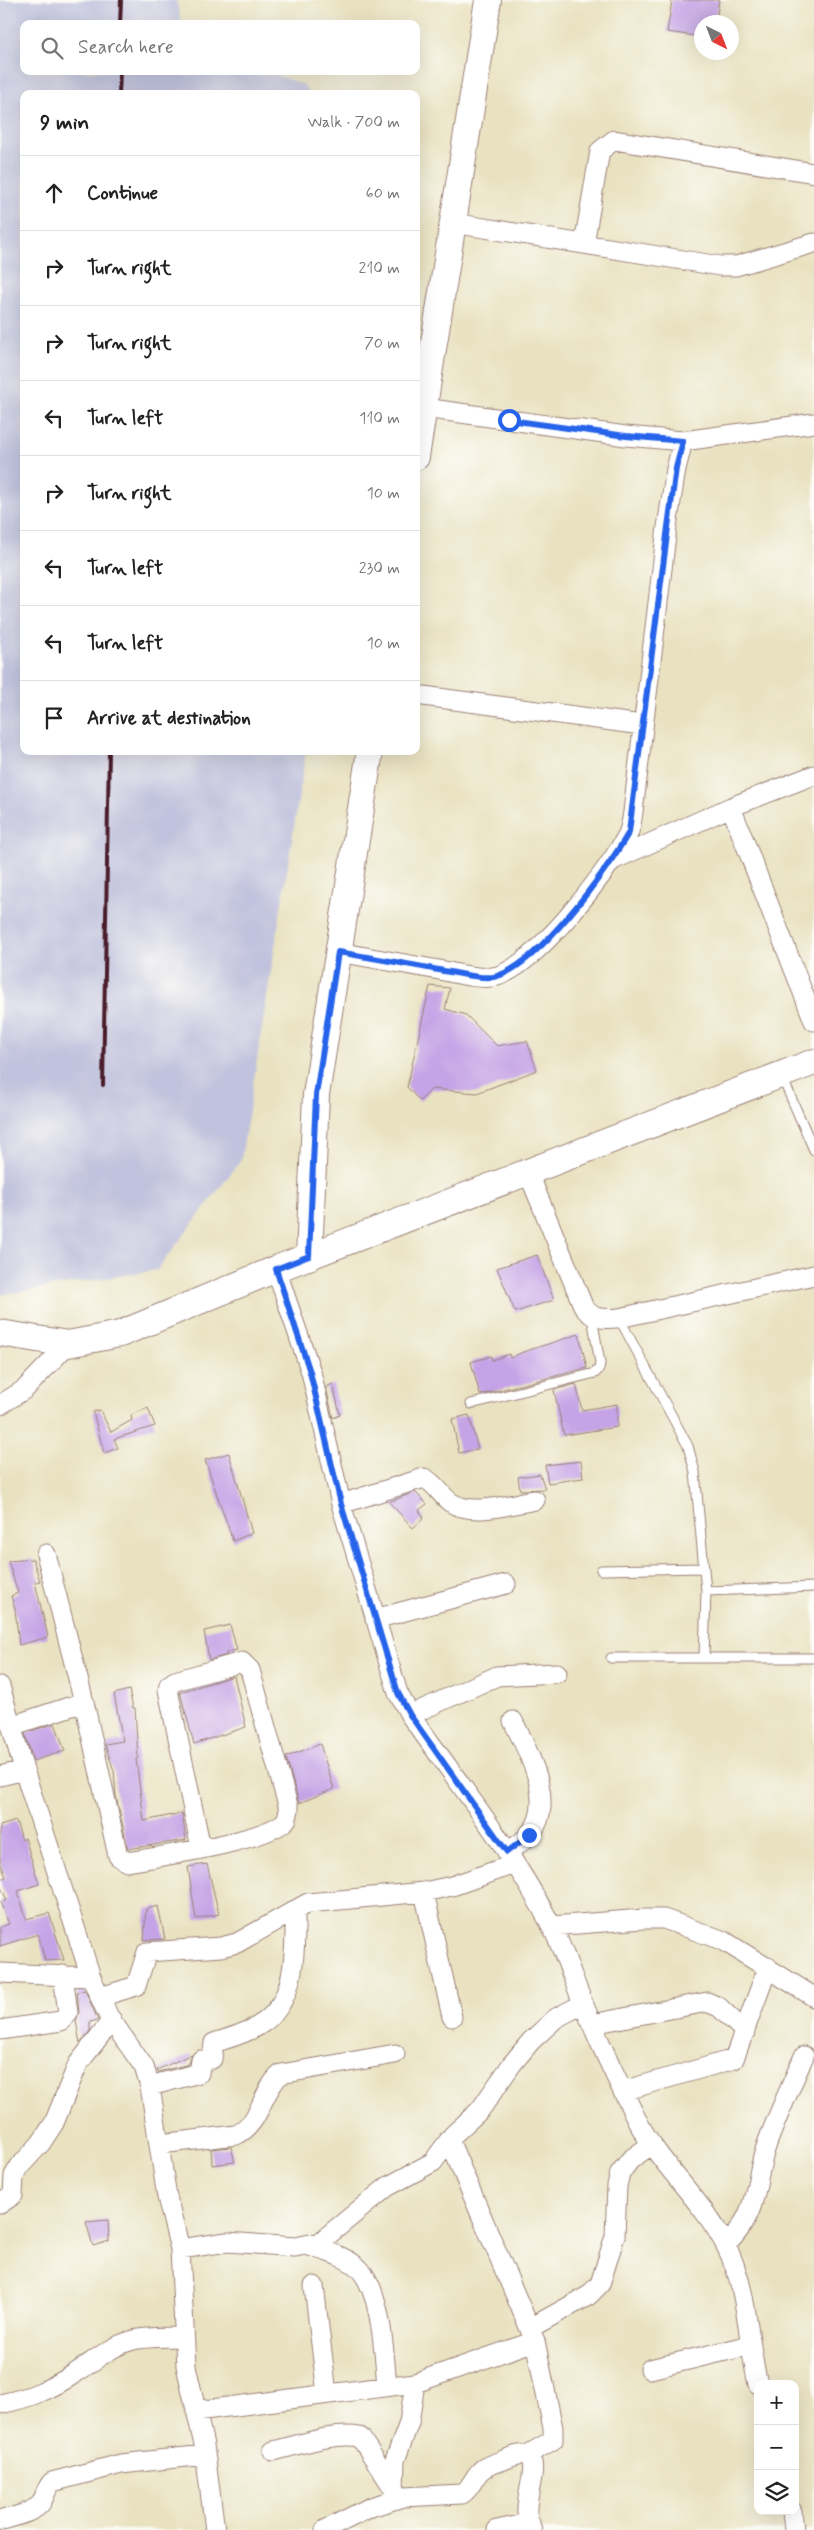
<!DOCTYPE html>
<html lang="en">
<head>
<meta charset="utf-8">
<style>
	body { margin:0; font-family:Mynerve,sans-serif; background:#f2f2f2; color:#222 }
	.controls { position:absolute; right:15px; bottom:15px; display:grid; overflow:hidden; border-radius:10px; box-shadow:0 5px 20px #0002 }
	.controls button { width:45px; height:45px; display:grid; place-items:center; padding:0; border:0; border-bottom:1px solid #e0e0e0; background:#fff; color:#222; font:25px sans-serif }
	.compass { position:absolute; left:694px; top:15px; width:45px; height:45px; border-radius:50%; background:#fff; box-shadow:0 5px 20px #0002; rotate:138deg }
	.stop { position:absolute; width:15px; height:15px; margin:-11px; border:4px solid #2563eb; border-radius:50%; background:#fff }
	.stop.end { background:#2563eb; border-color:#fff; box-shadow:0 1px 5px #0008 }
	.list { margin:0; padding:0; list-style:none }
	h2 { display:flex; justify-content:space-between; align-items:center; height:65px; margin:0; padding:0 20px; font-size:21px }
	h2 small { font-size:16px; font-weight:400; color:#767676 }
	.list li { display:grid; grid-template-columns:32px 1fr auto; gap:15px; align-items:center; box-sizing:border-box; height:75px; padding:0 20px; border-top:1px solid #e0e0e0 }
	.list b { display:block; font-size:19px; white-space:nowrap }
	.list em { font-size:16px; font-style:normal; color:#767676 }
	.icon { flex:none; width:28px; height:28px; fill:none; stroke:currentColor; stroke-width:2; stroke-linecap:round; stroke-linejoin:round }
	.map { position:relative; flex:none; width:814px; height:2530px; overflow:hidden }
	.search { position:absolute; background:#fff; box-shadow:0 5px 20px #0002; left:20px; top:20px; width:400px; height:55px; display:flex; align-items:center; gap:12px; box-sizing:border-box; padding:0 18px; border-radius:10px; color:#767676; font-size:19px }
	.panel { position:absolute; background:#fff; box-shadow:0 5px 20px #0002; left:20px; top:90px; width:400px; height:665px; border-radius:10px }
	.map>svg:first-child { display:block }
	.industrial { fill:#c1c2dd }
	.building { fill:#c5a3e6 }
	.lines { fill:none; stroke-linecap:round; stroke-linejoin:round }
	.lane-casing { stroke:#9a8076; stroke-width:11 }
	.street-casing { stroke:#9a8076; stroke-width:21 }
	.secondary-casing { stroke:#9a8076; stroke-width:28 }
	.lane { stroke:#fff; stroke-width:9 }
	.street { stroke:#fff; stroke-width:19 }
	.secondary { stroke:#fff; stroke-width:26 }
	.rail { stroke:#4a1f2b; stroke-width:4 }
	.route { stroke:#2563eb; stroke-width:6 }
</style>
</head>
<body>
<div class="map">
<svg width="814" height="2530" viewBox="0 0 814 2530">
	<rect width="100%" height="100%" fill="#fdfcf7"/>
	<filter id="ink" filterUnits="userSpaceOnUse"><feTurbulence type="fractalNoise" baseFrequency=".02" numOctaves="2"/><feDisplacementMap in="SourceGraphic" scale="10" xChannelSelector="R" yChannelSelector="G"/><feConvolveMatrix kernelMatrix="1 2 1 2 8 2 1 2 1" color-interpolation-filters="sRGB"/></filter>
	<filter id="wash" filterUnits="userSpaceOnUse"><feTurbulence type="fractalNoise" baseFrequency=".0096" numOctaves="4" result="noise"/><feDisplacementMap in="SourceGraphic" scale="20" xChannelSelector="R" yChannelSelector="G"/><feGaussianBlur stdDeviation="1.12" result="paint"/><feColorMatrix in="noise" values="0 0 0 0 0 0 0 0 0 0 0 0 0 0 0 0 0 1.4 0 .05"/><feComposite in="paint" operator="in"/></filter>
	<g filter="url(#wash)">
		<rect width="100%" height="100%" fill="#e9e2c1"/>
		<path class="industrial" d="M 0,0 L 176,0 L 182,24 L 24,24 L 24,71 L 265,71 L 304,85 L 310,94 L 24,94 L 24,751 L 306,751 L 241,1160 L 157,1270 L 0,1295 Z"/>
		<g id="blocks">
			<path class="building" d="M 672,0 L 719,0 L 716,22 L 702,22 L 702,37 L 667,32 Z
				M 430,986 L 450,988 L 445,1009 L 466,1015 L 497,1046 L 527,1041 L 537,1070 L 477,1093 L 432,1089 L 420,1101 L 407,1087 Z
				M 537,1255 L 554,1300 L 515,1312 L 497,1268 Z
				M 579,1334 L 587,1368 L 480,1395 L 471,1362 L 491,1356 L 492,1360 L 509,1354 L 510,1358 L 523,1352 Z
				M 333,1384 L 340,1415 L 333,1418 L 326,1387 Z
				M 576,1384 L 582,1410 L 617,1404 L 617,1427 L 564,1435 L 554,1390 Z
				M 148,1408 L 155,1426 L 114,1439 L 118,1448 L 104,1453 L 93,1412 L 100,1410 L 111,1432 L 132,1420 L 131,1415 Z
				M 469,1415 L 478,1449 L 459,1453 L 452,1419 Z
				M 229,1453 L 252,1533 L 233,1541 L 205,1460 Z
				M 581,1461 L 583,1478 L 548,1483 L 545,1465 Z
				M 540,1474 L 545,1489 L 520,1490 L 518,1477 Z
				M 415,1492 L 427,1504 L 419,1510 L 424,1518 L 413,1528 L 389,1502 Z
				M 33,1559 L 40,1581 L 35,1582 L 48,1637 L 19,1645 L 15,1609 L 11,1596 L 18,1593 L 8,1561 Z
				M 230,1625 L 237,1650 L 226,1652 L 227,1655 L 209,1660 L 204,1631 Z
				M 234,1676 L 246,1727 L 194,1744 L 180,1692 Z
				M 129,1690 L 133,1708 L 135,1708 L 138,1758 L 136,1759 L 144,1821 L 182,1813 L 186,1840 L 128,1849 L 116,1796 L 114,1771 L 105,1744 L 123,1741 L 114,1694 Z
				M 55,1723 L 65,1751 L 33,1761 L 25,1733 Z
				M 320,1744 L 334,1789 L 299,1803 L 286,1757 Z
				M 16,1821 L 22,1840 L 25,1838 L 39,1884 L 18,1891 L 26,1919 L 49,1913 L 64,1960 L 45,1961 L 38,1934 L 0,1946 L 0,1927 L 9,1924 L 0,1902 L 7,1900 L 0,1885 L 0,1879 L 6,1877 L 0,1861 L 0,1826 Z
				M 207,1864 L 219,1914 L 196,1919 L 188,1867 Z
				M 158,1906 L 165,1939 L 144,1940 L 146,1909 Z
				M 85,1990 L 98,2020 L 90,2022 L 90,2031 L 80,2043 L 76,2021 L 79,2012 L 77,1992 Z
				M 192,2054 L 189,2064 L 158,2072 L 157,2070 Z
				M 231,2147 L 235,2162 L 212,2165 L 211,2149 Z
				M 108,2220 L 109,2241 L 93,2246 L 86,2222 Z"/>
		</g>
	</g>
	<g filter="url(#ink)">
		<use href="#blocks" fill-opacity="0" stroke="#9a8076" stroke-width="1"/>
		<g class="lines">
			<defs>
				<path id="lane" d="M 782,1077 L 814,1150
					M 619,1318 L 688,1446 L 695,1472 L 706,1591 L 704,1658
					M 471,1404 L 595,1373 L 599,1369 L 600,1363 L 592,1317
					M 601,1570 L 704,1568
					M 706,1591 L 814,1587
					M 611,1658 L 814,1658"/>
				<path id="street" d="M 453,223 L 720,266 L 736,266 L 814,243
					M 584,244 L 600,151 L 614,140 L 814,173
					M 683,441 L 814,423
					M 416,695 L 642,725
					M 731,807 L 814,1021
					M 613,860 L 731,807 L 814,775
					M 338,952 C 372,958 406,964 439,970 C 456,973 475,979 492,977 C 531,973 610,869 628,834 C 631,827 632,819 633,812 L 667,527 L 676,469 L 683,441 L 626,436 L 424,408
					M 528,1172 L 584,1308 C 595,1320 603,1319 619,1318 L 814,1275
					M 276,1269 L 311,1372 L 341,1504 L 398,1693 L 410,1715 C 459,1783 512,1851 551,1925 C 564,1950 572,1977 583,2003 C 599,2042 617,2080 636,2118 C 659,2165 702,2199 726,2246 C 748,2288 747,2338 758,2384
					M 0,1405 L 25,1389 L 68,1344
					M 341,1504 L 424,1478 C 435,1483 441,1495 450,1502 C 473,1517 509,1504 535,1500
					M 46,1554 L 84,1702 L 118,1856 L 127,1862 C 156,1857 269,1841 286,1820 C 288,1817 288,1813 289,1809 L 250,1670 L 242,1662 L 175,1681 L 169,1685 L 168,1690 L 201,1848
					M 375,1619 L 506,1584
					M 0,1686 L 24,1770 L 91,1977 L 0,1973
					M 410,1715 L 497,1676 L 557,1673
					M 11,1726 L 84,1702
					M 0,1776 L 24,1770
					M 507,1853 C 514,1847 523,1842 529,1835 C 558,1804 528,1752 513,1721
					M 424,1892 L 452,2017
					M 552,1926 L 643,1919 L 664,1919 L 724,1941 L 814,1997
					M 91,1977 L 109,2017 L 144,2067 L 150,2086 L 167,2197 L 180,2249 L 186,2366 L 204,2445 L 215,2530
					M 100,1997 L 136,1986 L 147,1952 L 221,1947 L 237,1943 L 308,1903 L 424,1892 L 452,1886 L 515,1864
					M 592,2024 L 707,2002 L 719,2007 L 745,2032
					M 0,2030 L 61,2021 L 68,2013 L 63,1975
					M 150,2086 L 199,2073 L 201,2060 L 212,2059 L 214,2043 C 229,2038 248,2033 261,2024 C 298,2001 295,1946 295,1910
					M 623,2091 L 734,2059 L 768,1967
					M 449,2140 L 535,2341 L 553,2428 L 553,2440 L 527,2455
					M 160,2144 L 236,2135 C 261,2124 261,2091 281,2074 L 395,2054
					M 0,2204 L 13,2195 L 14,2176 L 20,2166 L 41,2143 L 54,2123 L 78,2064 L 112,2020
					M 726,2245 C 762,2209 752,2184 768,2141 C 779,2112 792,2084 804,2056
					M 309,2246 C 324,2251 342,2255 355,2265 C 382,2285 384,2355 387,2386
					M 180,2249 L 227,2242 L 295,2247 L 320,2242 L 387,2187 L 433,2162 L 453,2135 L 480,2110 L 512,2064 L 531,2041 L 556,2018 L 583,2004
					M 314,2286 L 327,2394
					M 530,2328 L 588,2296 L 600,2284 L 615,2236 L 617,2186 L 620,2173 L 630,2160 L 652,2144
					M 650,2369 L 751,2345
					M 0,2404 C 30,2398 52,2389 77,2372 C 94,2361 110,2347 130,2341 C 147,2336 166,2338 184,2337
					M 196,2411 L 415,2383 L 535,2341
					M 273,2451 C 299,2445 333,2432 360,2437 L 394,2489
					M 394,2491 L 395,2460 L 409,2423 L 415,2383
					M 792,2511 L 794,2530
					M 0,2521 C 11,2517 34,2513 41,2503 C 46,2496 45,2489 52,2482 L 121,2464 L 205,2455
					M 325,2530 L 371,2507 L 403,2497 L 462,2494 C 472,2488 474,2474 484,2468 C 491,2464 499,2462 506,2459 C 551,2440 525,2490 527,2512 C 527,2518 530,2524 532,2530
					M 497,2530 L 530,2523"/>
				<path id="secondary" d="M 416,457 L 488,0
					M 309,1257 L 316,1095 L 370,751
					M 0,1333 L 68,1344 L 120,1334 L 276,1269 L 814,1062"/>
			</defs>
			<use href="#lane" class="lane-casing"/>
			<use href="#street" class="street-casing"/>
			<use href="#secondary" class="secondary-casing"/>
			<use href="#lane" class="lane"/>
			<use href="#street" class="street"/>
			<use href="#secondary" class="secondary"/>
			<path class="rail" d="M 120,24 L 121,0
				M 119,94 L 120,71
				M 103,1085 L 109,751"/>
		</g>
	</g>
	<g class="lines" filter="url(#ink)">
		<path class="route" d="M 509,420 L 626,436 L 683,441 L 676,468 L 668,527 L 629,832 C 608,869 535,970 493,977 C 478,979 459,973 444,971 C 408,964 373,958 338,952 L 316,1095 L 309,1256 L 276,1269 L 310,1372 L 341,1504 L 398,1693 L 410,1715 L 507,1852 L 529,1835"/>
	</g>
</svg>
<div class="controls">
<button>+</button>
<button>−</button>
<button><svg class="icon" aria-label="layers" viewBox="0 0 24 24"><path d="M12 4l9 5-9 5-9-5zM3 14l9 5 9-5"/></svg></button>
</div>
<svg class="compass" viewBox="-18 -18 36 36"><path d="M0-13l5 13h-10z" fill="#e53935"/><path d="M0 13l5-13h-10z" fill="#767676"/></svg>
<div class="stop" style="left:509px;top:420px"></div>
<div class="stop end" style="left:529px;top:1835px"></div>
<div class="search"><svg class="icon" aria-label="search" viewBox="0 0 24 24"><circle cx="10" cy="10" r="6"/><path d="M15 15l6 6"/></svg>Search here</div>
<section class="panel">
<h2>9 min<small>Walk · 700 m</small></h2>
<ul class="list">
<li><svg class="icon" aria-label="ahead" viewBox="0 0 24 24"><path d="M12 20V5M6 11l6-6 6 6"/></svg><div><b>Continue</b></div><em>60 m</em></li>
<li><svg class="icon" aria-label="right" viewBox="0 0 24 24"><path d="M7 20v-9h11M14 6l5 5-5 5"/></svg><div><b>Turn right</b></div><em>210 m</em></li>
<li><svg class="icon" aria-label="right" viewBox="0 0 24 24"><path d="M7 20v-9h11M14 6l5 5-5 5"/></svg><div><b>Turn right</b></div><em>70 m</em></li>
<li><svg class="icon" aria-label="left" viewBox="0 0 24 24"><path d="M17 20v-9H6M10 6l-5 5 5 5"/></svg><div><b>Turn left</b></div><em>110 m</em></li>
<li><svg class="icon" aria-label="right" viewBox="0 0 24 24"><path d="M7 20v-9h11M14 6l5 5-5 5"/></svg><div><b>Turn right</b></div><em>10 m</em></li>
<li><svg class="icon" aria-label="left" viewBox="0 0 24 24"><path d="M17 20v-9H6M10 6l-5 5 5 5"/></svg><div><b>Turn left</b></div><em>230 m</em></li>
<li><svg class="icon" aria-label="left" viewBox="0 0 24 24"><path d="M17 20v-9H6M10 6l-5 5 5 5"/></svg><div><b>Turn left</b></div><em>10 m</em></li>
<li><svg class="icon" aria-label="arrive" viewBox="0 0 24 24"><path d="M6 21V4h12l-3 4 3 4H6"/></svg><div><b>Arrive at destination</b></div></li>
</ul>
</section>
</div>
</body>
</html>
